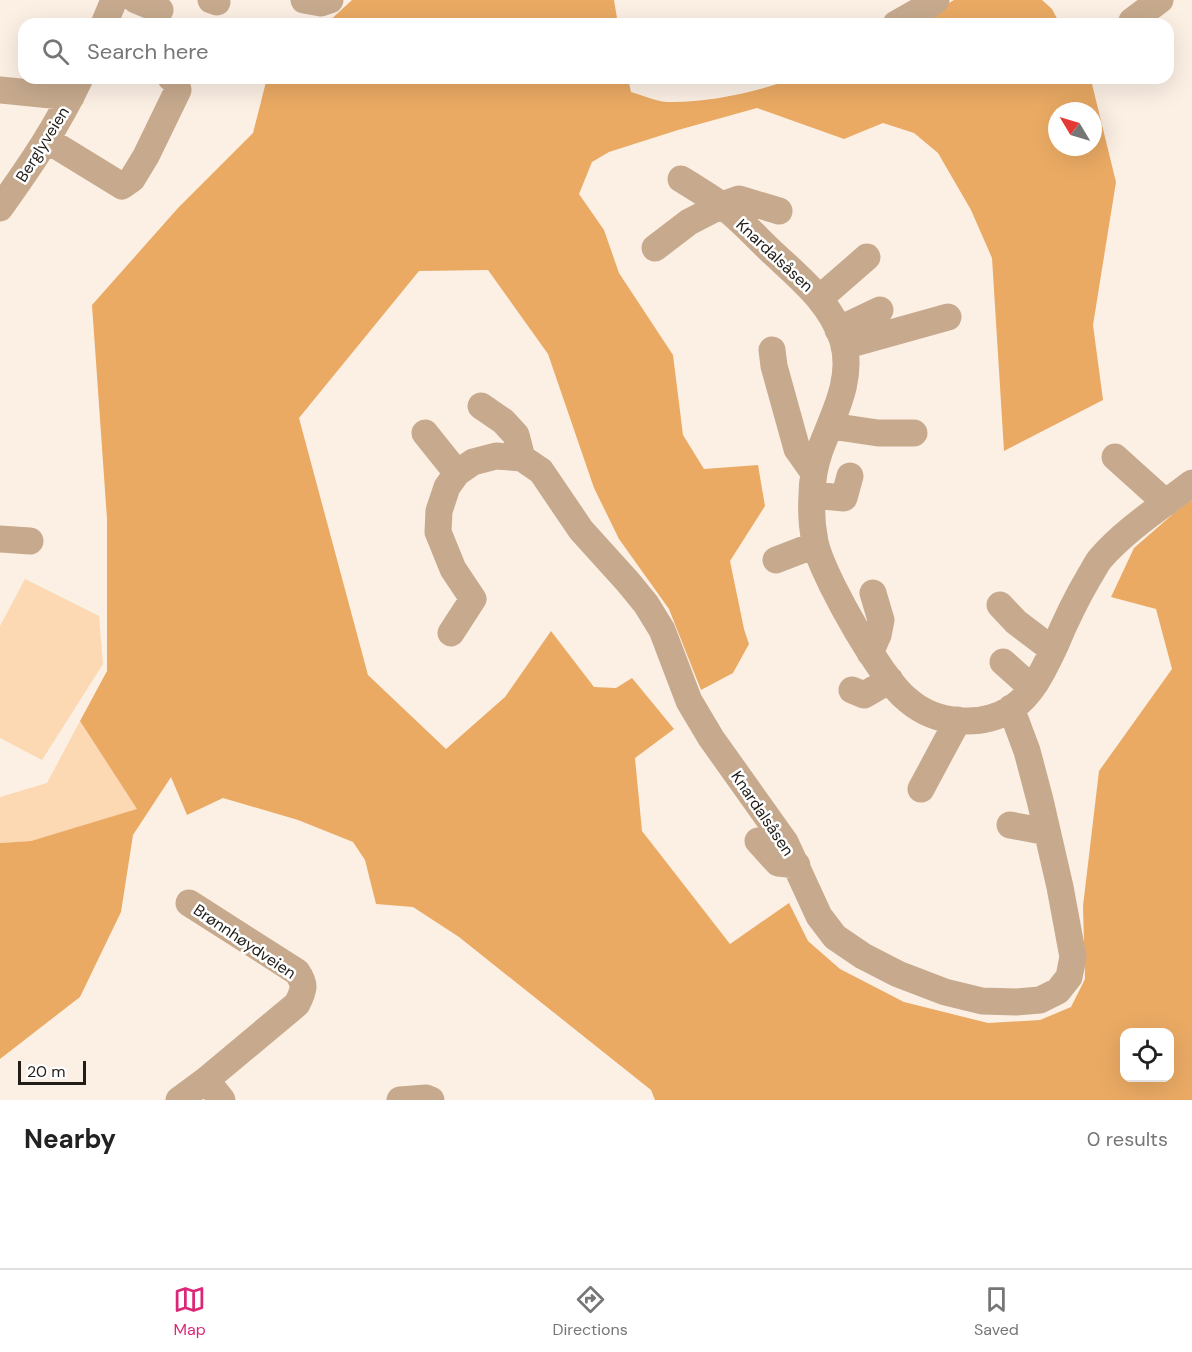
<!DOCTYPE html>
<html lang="en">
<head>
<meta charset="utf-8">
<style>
	body { margin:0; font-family:"DM Sans",sans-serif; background:#f2f2f2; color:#222 }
	.controls { position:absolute; right:18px; bottom:18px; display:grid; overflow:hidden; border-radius:12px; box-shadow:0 6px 24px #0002 }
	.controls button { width:54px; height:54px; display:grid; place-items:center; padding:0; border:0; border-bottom:2px solid #e0e0e0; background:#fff; color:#222; font:30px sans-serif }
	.compass { position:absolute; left:1048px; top:102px; width:54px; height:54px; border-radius:50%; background:#fff; box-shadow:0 6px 24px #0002; rotate:308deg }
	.scale { position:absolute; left:18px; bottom:15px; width:68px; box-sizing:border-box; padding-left:6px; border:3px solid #211d19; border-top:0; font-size:16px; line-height:21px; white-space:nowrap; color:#211d19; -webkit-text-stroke:4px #fff; paint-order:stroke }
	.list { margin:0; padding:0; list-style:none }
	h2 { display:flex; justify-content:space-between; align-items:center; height:78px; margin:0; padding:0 24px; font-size:26px }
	h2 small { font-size:20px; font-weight:400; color:#767676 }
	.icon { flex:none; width:33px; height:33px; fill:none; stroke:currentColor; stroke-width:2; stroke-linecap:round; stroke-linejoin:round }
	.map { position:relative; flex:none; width:1192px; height:1100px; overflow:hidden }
	.search { position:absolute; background:#fff; box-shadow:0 6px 24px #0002; left:18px; right:18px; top:18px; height:66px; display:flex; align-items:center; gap:15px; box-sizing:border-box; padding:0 21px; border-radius:18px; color:#767676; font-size:22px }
	.sheet { height:168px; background:#fff }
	nav { display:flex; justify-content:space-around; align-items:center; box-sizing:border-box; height:84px; border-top:2px solid #e0e0e0; background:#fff; font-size:16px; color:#767676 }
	nav a { display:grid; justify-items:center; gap:3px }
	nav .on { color:#db2777 }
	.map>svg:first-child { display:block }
	.green { fill:#fcd8b3 }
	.forest { fill:#eaaa64; fill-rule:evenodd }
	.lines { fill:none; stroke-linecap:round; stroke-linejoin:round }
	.minor { stroke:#c7aa8e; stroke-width:27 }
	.labels { text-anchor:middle; stroke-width:5; stroke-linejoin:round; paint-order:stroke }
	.street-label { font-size:16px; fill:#211d19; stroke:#fff }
</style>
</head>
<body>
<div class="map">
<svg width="1192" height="1100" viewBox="0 0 1192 1100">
	<rect width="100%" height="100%" fill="#fcf0e5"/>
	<path class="green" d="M 25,579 L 99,616 L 103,664 L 42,760 L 0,738 L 0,626 Z
		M 80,721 L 138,810 L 31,841 L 0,843 L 0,797 L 47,783 Z"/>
	<path class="forest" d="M 352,0 L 614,0 L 618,24 L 326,24 Z
		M 954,0 L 1042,0 L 1052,9 L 1060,24 L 914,24 Z
		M 267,78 L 628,78 L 631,92 C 642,95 655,101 667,102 C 708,103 757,92 795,78 L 1089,78 L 1092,84 L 1116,182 L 1093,325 L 1103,400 L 1004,451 L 992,258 L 971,210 L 938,153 L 914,133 L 883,123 L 844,139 L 757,108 L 678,130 L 609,152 L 592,162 L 579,194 L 604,230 L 619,273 L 673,355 L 683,435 L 704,469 L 758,465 L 765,506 L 730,561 L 744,629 L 749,644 L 733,673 L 701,690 L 669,609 L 619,539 L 594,488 L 548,354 L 488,270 L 419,271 L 299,418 L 368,675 L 446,749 L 505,697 L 551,631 L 594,687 L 616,688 L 632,678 L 674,729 L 635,758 L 642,831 L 730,944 L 789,903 L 808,941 L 840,969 L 904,1002 L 988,1023 L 1040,1020 L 1071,1007 L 1085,979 L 1083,906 L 1099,771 L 1172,669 L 1156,609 L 1111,597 L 1134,548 L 1181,507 L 1192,500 L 1192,1100 L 655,1100 L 651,1090 L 459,937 L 413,907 L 376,904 L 365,860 L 353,842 L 298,820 L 223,798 L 187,815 L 171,777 L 133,835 L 121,912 L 80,997 L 0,1059 L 0,843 L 31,841 L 137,809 L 80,721 L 107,671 L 107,519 L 92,305 L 178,208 L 253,133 ZM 1057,111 L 1093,111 L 1093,147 L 1057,147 ZM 1124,1032 L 1170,1032 L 1170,1078 L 1124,1078 Z"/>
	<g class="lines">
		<path class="minor" d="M 136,0 L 160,10
			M 211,0 L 217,2
			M 304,0 L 321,3 L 330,0
			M 1132,21 L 1160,0
			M 104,24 L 114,0
			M 896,24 L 926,7 L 936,0
			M 0,90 L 71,97
			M 47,140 L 122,186 L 132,179 L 146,156 L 178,90 L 176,82 L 171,78
			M 681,179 C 694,187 707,195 720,204 C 738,217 757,238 773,253 C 801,279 831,303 843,341 C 854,380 833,415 820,450 C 815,464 812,481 812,496 C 811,511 812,527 815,542 C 818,557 826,572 832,585 C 847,615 863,643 882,670 C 890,681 898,693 909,701 C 936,724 981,728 1011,709 C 1033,694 1044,669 1055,646 C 1065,622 1076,599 1089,577 C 1093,571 1096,564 1100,559 C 1125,530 1162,506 1192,483
			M 0,208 C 30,166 58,125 80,78
			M 655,248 L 689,222 L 722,205 L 739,199 L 779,211
			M 820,298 L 867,257
			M 838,330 L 880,310
			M 844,346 L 948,317
			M 772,350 L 774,366 L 797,449 L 814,473
			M 481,406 L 503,421 L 516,435 L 522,458
			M 831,426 L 878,433 L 914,433
			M 425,433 L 457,473
			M 1115,457 L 1166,503
			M 812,495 L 844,498 L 850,476
			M 0,539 L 30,541
			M 776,560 L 815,545
			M 1000,605 L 1016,622 L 1053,650
			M 451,633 L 473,599 L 453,569 L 438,532 L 439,511 L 447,487 L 457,473 L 473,462 L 496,456 L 522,458 L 541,471 L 581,530 L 628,582 L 646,604 L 662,630 L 689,701 L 711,738 L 785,842 L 819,916 L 835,937 L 863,956 L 898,974 L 945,992 L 982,1001 L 1016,1002 L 1040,1000 L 1058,991 L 1069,977 L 1073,957 L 1060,887 L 1040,800 L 1027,751 L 1011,708
			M 870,653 L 878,635 L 881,620 L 873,593
			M 1003,662 L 1032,688
			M 852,690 L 864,695 L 890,680
			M 921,789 L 958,720
			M 1010,825 L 1047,832
			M 758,841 L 778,863 L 797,865
			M 206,1080 L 222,1100
			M 179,1100 L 206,1080 L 297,1004 C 304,990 306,985 297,972 L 189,903
			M 400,1100 L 426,1098 L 431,1100"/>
	</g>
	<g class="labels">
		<g class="street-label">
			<text transform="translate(42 144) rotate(-58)" y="6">Berglyveien</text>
			<text transform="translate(775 255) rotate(43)" y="6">Knardalsåsen</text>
			<text transform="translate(763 813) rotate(56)" y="6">Knardalsåsen</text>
			<text transform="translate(245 941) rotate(34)" y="6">Brønnhøydveien</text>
		</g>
	</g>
</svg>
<div class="controls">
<button><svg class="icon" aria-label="locate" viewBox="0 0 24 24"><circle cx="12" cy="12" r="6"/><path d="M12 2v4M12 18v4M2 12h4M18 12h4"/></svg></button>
</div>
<svg class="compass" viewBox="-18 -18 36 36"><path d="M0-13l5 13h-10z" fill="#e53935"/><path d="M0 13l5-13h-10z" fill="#767676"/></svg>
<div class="scale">20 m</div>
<div class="search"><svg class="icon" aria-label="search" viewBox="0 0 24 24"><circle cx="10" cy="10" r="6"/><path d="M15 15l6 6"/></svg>Search here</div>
</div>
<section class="sheet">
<h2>Nearby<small>0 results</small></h2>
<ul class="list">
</ul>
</section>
<nav>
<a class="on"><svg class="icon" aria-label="map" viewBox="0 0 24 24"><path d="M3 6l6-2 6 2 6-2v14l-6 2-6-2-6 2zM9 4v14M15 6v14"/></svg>Map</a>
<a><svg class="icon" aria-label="directions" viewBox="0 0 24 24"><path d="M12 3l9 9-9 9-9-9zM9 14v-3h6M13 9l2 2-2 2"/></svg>Directions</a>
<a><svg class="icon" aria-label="saved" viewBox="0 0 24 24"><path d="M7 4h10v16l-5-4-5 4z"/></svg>Saved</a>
</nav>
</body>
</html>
